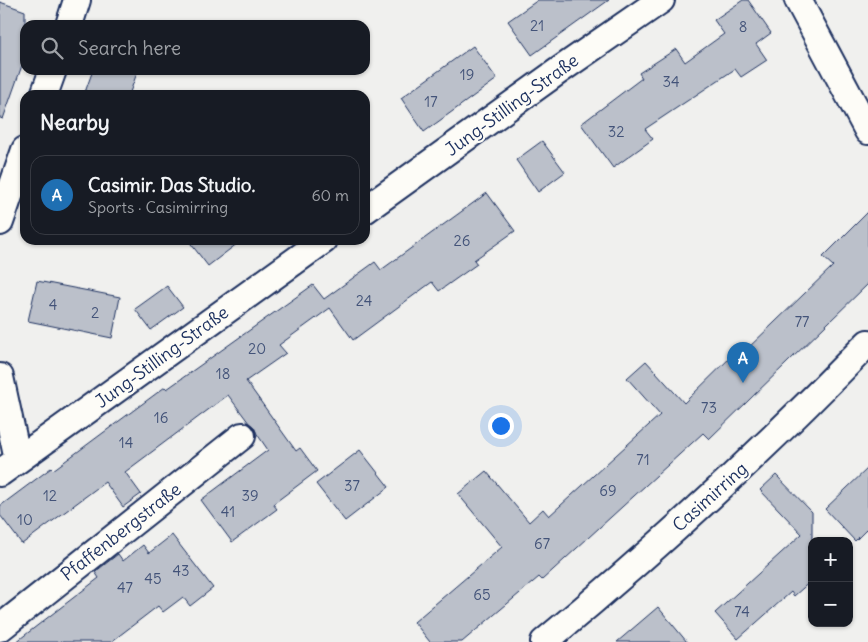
<!DOCTYPE html>
<html lang="en">
<head>
<meta charset="utf-8">
<style>
	body { margin:0; font-family:Delius,sans-serif; background:#20242c; color:#f1f3f6 }
	.controls { position:absolute; right:15px; bottom:15px; display:grid; overflow:hidden; border-radius:10px; box-shadow:0 1px 4px #0004 }
	.controls button { width:45px; height:45px; display:grid; place-items:center; padding:0; border:0; border-bottom:1px solid #363941; background:#171b24; color:#f1f3f6; font:25px sans-serif }
	.you { position:absolute; left:500px; top:425px; width:18px; height:18px; margin:-12px; border:4px solid #fff; border-radius:50%; background:#1a73e8; box-shadow:0 0 0 8px #1a73e833 }
	.badge { display:grid; place-items:center; width:32px; height:32px; border-radius:50%; background:#1f6fb2; color:#fff; font-size:16px; font-weight:700 }
	.pin { position:absolute; translate:-50% -41px; filter:drop-shadow(0 1px 2px #0008) }
	.pin::after { content:''; position:absolute; top:26px; width:18px; height:15px; background:inherit; clip-path:polygon(0 0,100% 0,50% 100%) }
	.list { margin:0; padding:0; list-style:none }
	h2 { display:flex; justify-content:space-between; align-items:center; height:65px; margin:0; padding:0 20px; font-size:21px }
	h2 small { font-size:16px; font-weight:400; color:#9ea1a6 }
	.list li { display:grid; grid-template-columns:32px 1fr auto; gap:15px; align-items:center; box-sizing:border-box; height:80px; margin:0 10px 10px; padding:0 10px; border:1px solid #363941; border-radius:15px }
	.list b { display:block; font-size:19px; white-space:nowrap }
	.list p { margin:0; font-size:16px; white-space:nowrap; color:#9ea1a6 }
	.list em { font-size:16px; font-style:normal; color:#9ea1a6 }
	.icon { flex:none; width:28px; height:28px; fill:none; stroke:currentColor; stroke-width:2; stroke-linecap:round; stroke-linejoin:round }
	.map { position:relative; flex:none; width:868px; height:642px; overflow:hidden }
	.search { position:absolute; background:#171b24; box-shadow:0 1px 4px #0004; left:20px; top:20px; width:350px; height:55px; display:flex; align-items:center; gap:12px; box-sizing:border-box; padding:0 18px; border-radius:15px; color:#9ea1a6; font-size:19px }
	.panel { position:absolute; background:#171b24; box-shadow:0 1px 4px #0004; left:20px; top:90px; width:350px; height:155px; border-radius:15px }
	.map>svg:first-child { display:block }
	.building { fill:#bbc0ca; stroke:#1b2f5e }
	.lines { fill:none; stroke-linecap:round; stroke-linejoin:round }
	.street-casing { stroke:#1b2f5e; stroke-width:30 }
	.street { stroke:#fdfcf7; stroke-width:26 }
	.labels { text-anchor:middle; stroke-width:4.5; stroke-linejoin:round; paint-order:stroke }
	.number-label { font-size:15px; fill:#435379 }
	.street-label { font-size:18px; fill:#1b2f5e; stroke:#fdfcf7 }
</style>
</head>
<body>
<div class="map">
<svg width="868" height="642" viewBox="0 0 868 642">
	<rect width="100%" height="100%" fill="#f0f0ee"/>
	<filter id="ink" filterUnits="userSpaceOnUse"><feTurbulence type="fractalNoise" baseFrequency=".02" numOctaves="2"/><feDisplacementMap in="SourceGraphic" scale="10" xChannelSelector="R" yChannelSelector="G"/><feConvolveMatrix kernelMatrix="1 2 1 2 8 2 1 2 1" color-interpolation-filters="sRGB"/></filter>
	<g filter="url(#ink)">
		<path class="building" d="M 538,0 L 609,0 L 532,55 L 508,21 Z
			M 743,0 L 748,0 L 771,33 L 756,44 L 767,60 L 741,77 L 735,69 L 645,129 L 653,139 L 613,168 L 581,124 L 642,78 L 639,73 L 676,49 L 685,62 L 724,34 L 714,20 Z
			M 0,2 L 25,11 L 25,57 L 3,119 L 0,118 Z
			M 473,46 L 497,79 L 424,132 L 401,98 Z
			M 93,70 L 138,70 L 129,95 L 84,95 Z
			M 542,141 L 565,172 L 538,192 L 516,160 Z
			M 487,193 L 515,231 L 474,260 L 477,264 L 439,291 L 432,282 L 353,340 L 330,308 L 279,345 L 286,353 L 246,381 L 296,451 L 300,448 L 317,471 L 273,504 L 277,509 L 232,542 L 201,500 L 268,450 L 257,434 L 254,427 L 249,423 L 228,395 L 125,472 L 141,494 L 123,507 L 105,482 L 22,544 L 0,515 L 0,506 L 51,468 L 53,470 L 165,387 L 167,389 L 313,285 L 324,299 L 375,262 L 381,270 Z
			M 868,212 L 868,284 L 709,439 L 703,433 L 542,580 L 539,577 L 462,642 L 430,642 L 414,622 L 502,547 L 458,494 L 486,471 L 529,522 L 543,509 L 549,516 L 660,415 L 627,378 L 646,361 L 684,403 L 741,347 L 745,351 L 833,266 L 823,257 Z
			M 188,240 L 242,240 L 208,266 Z
			M 37,281 L 120,297 L 112,338 L 28,321 Z
			M 167,286 L 183,307 L 151,330 L 135,309 Z
			M 360,450 L 389,487 L 345,521 L 316,484 Z
			M 868,468 L 868,528 L 855,541 L 825,509 Z
			M 776,475 L 812,512 L 812,580 L 794,596 L 791,592 L 738,639 L 715,613 L 802,534 L 760,490 Z
			M 172,535 L 213,588 L 190,606 L 183,597 L 163,612 L 158,606 L 111,642 L 16,642 L 99,578 L 95,572 L 118,554 L 123,561 L 143,545 L 149,553 Z
			M 658,607 L 687,642 L 617,642 Z"/>
		<g class="lines">
			<defs>
				<path id="street" d="M 798,0 L 868,131
					M 69,25 L 77,0
					M 44,95 L 53,70
					M 365,210 L 557,72 L 661,0
					M 0,222 L 25,150
					M 0,377 L 18,460
					M 0,473 L 324,240
					M 0,628 L 242,436
					M 544,642 C 658,548 765,449 868,343"/>
			</defs>
			<use href="#street" class="street-casing"/>
			<use href="#street" class="street"/>
		</g>
	</g>
	<g class="labels">
		<g class="number-label">
			<text x="537" y="31">21</text>
			<text x="743" y="32">8</text>
			<text x="467" y="80">19</text>
			<text x="671" y="87">34</text>
			<text x="431" y="107">17</text>
			<text x="616" y="137">32</text>
			<text x="462" y="246">26</text>
			<text x="364" y="306">24</text>
			<text x="53" y="310">4</text>
			<text x="95" y="318">2</text>
			<text x="802" y="327">77</text>
			<text x="257" y="354">20</text>
			<text x="223" y="379">18</text>
			<text x="709" y="413">73</text>
			<text x="161" y="423">16</text>
			<text x="126" y="448">14</text>
			<text x="643" y="465">71</text>
			<text x="352" y="491">37</text>
			<text x="608" y="496">69</text>
			<text x="50" y="501">12</text>
			<text x="250" y="501">39</text>
			<text x="228" y="517">41</text>
			<text x="25" y="525">10</text>
			<text x="542" y="549">67</text>
			<text x="181" y="576">43</text>
			<text x="153" y="584">45</text>
			<text x="125" y="593">47</text>
			<text x="482" y="600">65</text>
			<text x="742" y="617">74</text>
		</g>
		<g class="street-label">
			<text transform="translate(512 105) rotate(-36)" y="6">Jung-Stilling-Straße</text>
			<text transform="translate(162 357) rotate(-36)" y="6">Jung-Stilling-Straße</text>
			<text transform="translate(710 497) rotate(-42)" y="6">Casimirring</text>
			<text transform="translate(121 532) rotate(-38)" y="6">Pfaffenbergstraße</text>
		</g>
	</g>
</svg>
<div class="controls">
<button>+</button>
<button>−</button>
</div>
<div class="you"></div>
<div class="pin badge" style="left:743px;top:383px">A</div>
<div class="search"><svg class="icon" aria-label="search" viewBox="0 0 24 24"><circle cx="10" cy="10" r="6"/><path d="M15 15l6 6"/></svg>Search here</div>
<section class="panel">
<h2>Nearby<small></small></h2>
<ul class="list">
<li><span class="badge">A</span><div><b>Casimir. Das Studio.</b><p>Sports · Casimirring</p></div><em>60 m</em></li>
</ul>
</section>
</div>
</body>
</html>
